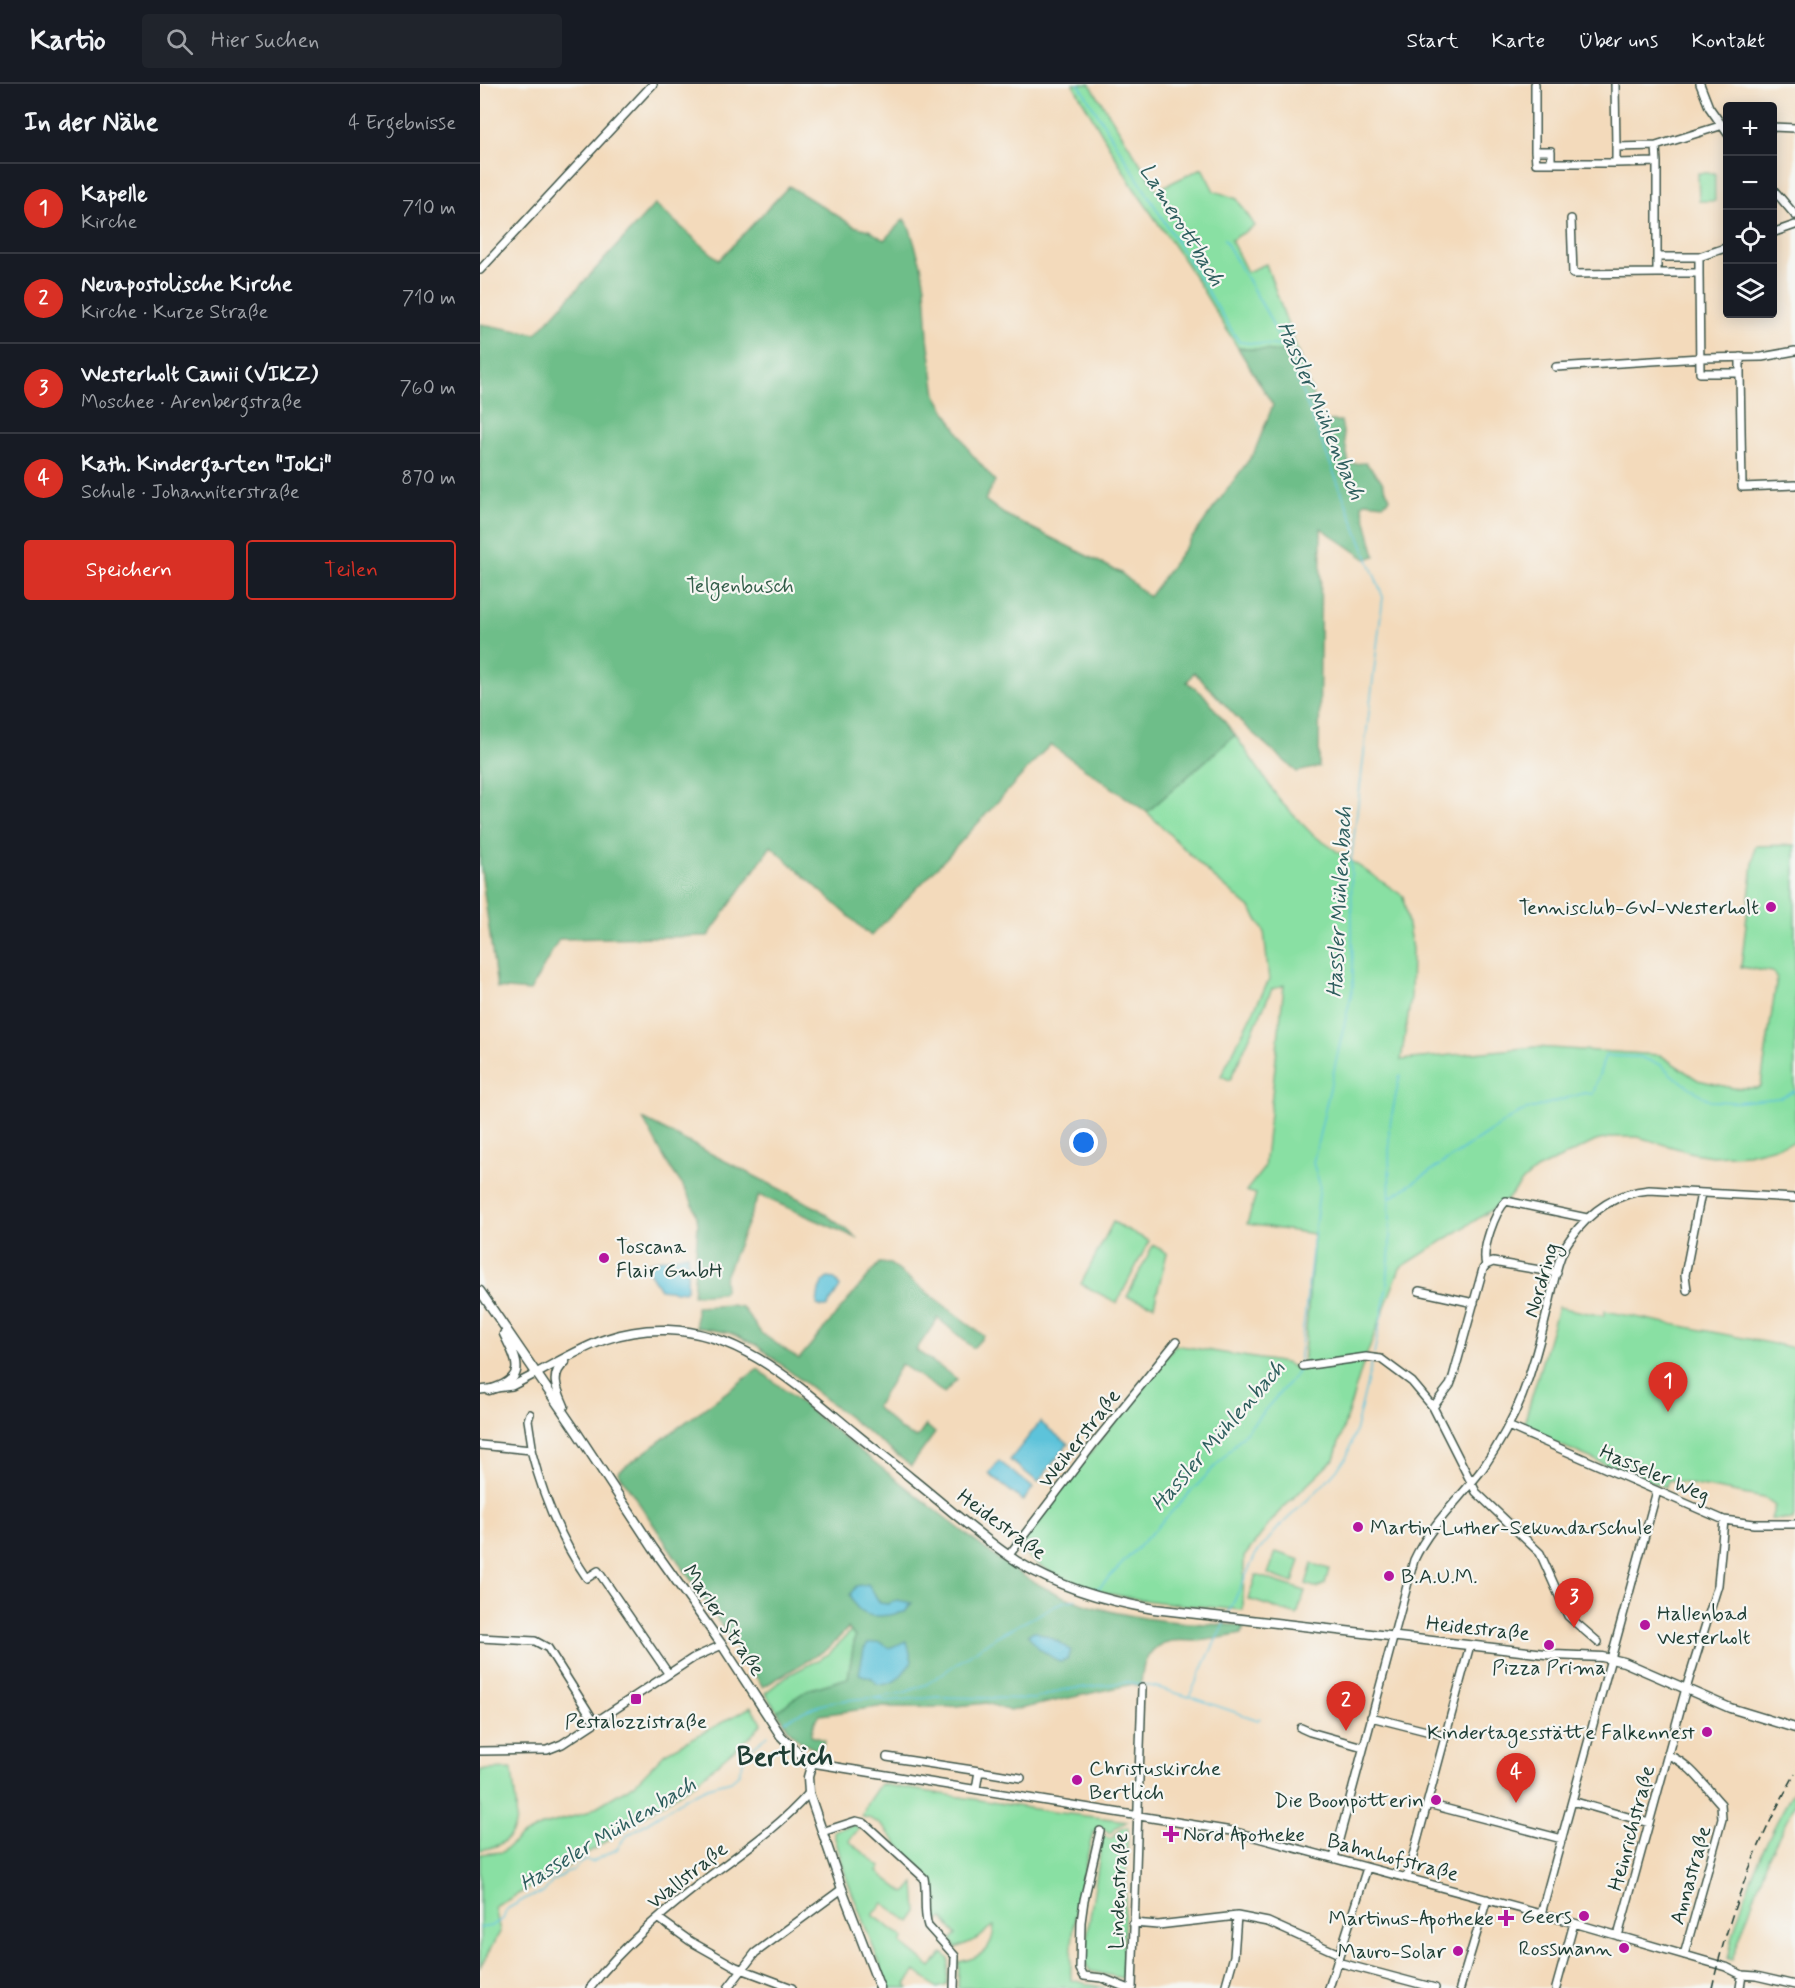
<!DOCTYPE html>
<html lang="de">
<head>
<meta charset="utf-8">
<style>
	body { margin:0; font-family:Mynerve,sans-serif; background:#20242c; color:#f1f3f6 }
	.controls { position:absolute; right:18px; top:18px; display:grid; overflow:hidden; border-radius:6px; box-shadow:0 3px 15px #0003 }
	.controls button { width:54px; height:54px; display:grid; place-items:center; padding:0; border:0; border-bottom:2px solid #363941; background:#171b24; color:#f1f3f6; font:30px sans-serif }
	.you { position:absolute; left:604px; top:1059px; width:21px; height:21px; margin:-15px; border:4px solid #fff; border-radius:50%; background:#1a73e8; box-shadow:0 0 0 9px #1a73e833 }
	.badge { display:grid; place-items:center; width:39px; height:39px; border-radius:50%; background:#d93025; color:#fff; font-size:20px; font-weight:700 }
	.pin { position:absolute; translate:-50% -50px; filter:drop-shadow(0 2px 3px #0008) }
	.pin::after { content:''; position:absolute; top:32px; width:21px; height:18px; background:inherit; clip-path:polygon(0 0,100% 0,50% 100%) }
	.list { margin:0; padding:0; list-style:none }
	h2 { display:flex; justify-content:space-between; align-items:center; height:78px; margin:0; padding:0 24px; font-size:26px }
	h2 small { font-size:20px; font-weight:400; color:#9ea1a6 }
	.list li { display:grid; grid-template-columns:39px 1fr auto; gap:18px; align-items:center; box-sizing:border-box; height:90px; padding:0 24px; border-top:2px solid #363941 }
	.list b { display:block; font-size:22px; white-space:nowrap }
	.list p { margin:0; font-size:20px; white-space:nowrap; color:#9ea1a6 }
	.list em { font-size:20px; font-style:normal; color:#9ea1a6 }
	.actions { display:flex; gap:12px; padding:18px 24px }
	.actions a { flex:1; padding:14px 0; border:2px solid #d93025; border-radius:6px; text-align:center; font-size:21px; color:#d93025 }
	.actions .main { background:#d93025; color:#fff }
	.icon { flex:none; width:33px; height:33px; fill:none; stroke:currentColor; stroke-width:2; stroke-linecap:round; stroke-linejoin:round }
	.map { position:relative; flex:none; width:1315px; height:1904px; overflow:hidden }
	header { display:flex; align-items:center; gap:36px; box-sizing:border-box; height:84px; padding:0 30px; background:#171b24; border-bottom:2px solid #363941 }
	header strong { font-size:28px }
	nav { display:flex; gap:33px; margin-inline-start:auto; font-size:21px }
	.search { width:420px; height:54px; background:#20242c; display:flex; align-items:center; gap:15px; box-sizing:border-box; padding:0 21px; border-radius:6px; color:#9ea1a6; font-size:22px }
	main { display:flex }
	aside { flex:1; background:#171b24 }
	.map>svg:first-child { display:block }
	.green { fill:#89e0a3; stroke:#548e6c; stroke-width:1.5 }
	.forest { fill:#6ebe89; stroke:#467e5e; stroke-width:1.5 }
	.water { fill:#5dc3da; stroke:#3e8087; stroke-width:1.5 }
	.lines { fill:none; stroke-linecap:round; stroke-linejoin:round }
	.stream { stroke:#5dc3da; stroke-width:1.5 }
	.minor-casing { stroke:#3f5548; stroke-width:10 }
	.major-casing { stroke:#3f5548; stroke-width:11 }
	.minor { stroke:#fff; stroke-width:7 }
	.major { stroke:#fff; stroke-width:8 }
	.rail { stroke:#1f3d34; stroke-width:1.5; stroke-dasharray:9 4.5; stroke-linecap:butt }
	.poi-dot { fill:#b5179e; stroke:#f6f6f2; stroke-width:2 }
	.labels { text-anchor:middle; stroke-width:4.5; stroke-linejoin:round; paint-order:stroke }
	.park-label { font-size:21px; fill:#345e4a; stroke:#f6f6f2 }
	.poi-label { font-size:21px; fill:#1f3d34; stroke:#f6f6f2; text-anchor:end }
	.street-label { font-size:21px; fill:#1f3d34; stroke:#f6f6f2 }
	.water-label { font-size:22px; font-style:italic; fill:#2e5e5e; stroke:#f6f6f2 }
	.district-label { font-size:27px; font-weight:bold; fill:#1f3d34; stroke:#f6f6f2 }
</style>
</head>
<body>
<header>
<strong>Kartio</strong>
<div class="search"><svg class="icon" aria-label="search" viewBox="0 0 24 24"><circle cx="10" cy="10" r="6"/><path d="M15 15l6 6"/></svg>Hier suchen</div>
<nav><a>Start</a><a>Karte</a><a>Über uns</a><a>Kontakt</a></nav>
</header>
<main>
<aside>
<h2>In der Nähe<small>4 Ergebnisse</small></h2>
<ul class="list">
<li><span class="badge">1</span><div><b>Kapelle</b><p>Kirche</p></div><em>710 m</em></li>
<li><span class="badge">2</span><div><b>Neuapostolische Kirche</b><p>Kirche · Kurze Straße</p></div><em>710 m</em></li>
<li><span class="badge">3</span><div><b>Westerholt Camii (VIKZ)</b><p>Moschee · Arenbergstraße</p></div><em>760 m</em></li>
<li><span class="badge">4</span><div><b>Kath. Kindergarten &quot;JoKi&quot;</b><p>Schule · Johanniterstraße</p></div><em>870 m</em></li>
</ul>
<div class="actions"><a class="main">Speichern</a><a>Teilen</a></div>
</aside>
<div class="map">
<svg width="1315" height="1904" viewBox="0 0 1315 1904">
	<rect width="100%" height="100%" fill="#f6f6f2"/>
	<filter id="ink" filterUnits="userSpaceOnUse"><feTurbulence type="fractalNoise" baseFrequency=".0167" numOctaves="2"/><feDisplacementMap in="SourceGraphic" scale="12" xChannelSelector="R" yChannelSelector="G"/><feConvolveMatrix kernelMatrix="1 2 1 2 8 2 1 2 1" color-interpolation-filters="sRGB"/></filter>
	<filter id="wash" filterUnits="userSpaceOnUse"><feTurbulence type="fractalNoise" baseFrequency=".008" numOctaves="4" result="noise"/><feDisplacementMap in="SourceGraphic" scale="24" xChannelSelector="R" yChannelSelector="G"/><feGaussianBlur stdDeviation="1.35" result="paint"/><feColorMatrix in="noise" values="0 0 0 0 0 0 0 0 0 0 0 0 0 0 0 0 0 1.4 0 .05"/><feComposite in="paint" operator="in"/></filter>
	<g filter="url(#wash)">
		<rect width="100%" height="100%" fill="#f3dabb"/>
		<path class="green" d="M 593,0 L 610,0 L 677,106 L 722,84 L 734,107 L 757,115 L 775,142 L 751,156 L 767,188 L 786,180 L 818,269 L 758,264 L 708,182 L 653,103 Z
			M 1218,89 L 1235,89 L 1235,117 L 1219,117 Z
			M 755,651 L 801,718 L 833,751 L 923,812 L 932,865 L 931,913 L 921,976 L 1055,963 L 1180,971 L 1218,996 L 1252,1004 L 1278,1004 L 1281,1001 L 1297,893 L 1292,888 L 1261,883 L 1275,762 L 1315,761 L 1315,1058 L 1268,1070 L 1232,1072 L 1213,1069 L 1158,1053 L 1133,1053 L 1116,1057 L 1056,1086 L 1044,1096 L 1026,1117 L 920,1184 L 883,1280 L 854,1375 L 798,1429 L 764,1473 L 763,1526 C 688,1519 600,1518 540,1467 L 539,1459 L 695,1261 L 805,1279 L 814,1283 L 823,1282 L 834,1150 L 767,1140 L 776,1110 L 766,1107 L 784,1084 L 804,901 L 792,905 L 750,996 L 741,992 L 789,896 L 784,847 L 771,825 L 731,791 L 667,728 Z
			M 633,1138 L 669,1157 L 637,1219 L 601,1200 Z
			M 673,1161 L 687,1169 L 674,1221 L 647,1213 Z
			M 1078,1223 L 1123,1232 L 1125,1227 L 1315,1264 L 1315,1427 L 1313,1436 L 1291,1435 L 1295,1422 L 1284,1414 L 1189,1396 L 1185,1403 L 1148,1390 L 1049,1348 L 1044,1342 L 1045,1336 Z
			M 796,1468 L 820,1476 L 813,1499 L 788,1490 Z
			M 832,1480 L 849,1485 L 845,1500 L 837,1504 L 826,1500 Z
			M 776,1491 L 825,1507 L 817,1531 L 768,1515 Z
			M 371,1547 L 375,1553 L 368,1594 L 327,1606 L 297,1627 L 285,1609 L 307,1592 L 349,1570 Z
			M 271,1623 L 282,1639 L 272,1651 L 213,1700 L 88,1782 L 15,1823 L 20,1848 L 0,1883 L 0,1770 L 22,1768 L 40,1753 L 64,1741 L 106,1729 L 155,1700 L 185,1669 Z
			M 32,1685 C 34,1719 51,1759 0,1766 L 0,1686 Z
			M 400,1700 L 573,1728 L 648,1737 L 635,1744 L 630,1750 L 621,1744 L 613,1748 C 602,1796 589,1847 591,1896 L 625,1904 L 478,1904 L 479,1878 C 501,1874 513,1865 514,1842 L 508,1845 L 499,1854 L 476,1864 L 471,1857 L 476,1851 L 463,1834 L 458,1836 L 451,1831 C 451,1820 454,1803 448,1793 C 442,1784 432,1777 425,1769 C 413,1756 402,1734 382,1733 L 387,1719 Z
			M 1315,1704 L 1315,1720 L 1288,1774 L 1252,1876 L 1248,1875 C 1259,1816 1285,1756 1315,1704 Z
			M 375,1740 L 379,1744 L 369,1757 L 401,1783 L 398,1788 L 425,1809 L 435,1799 L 437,1828 L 430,1838 L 403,1819 L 393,1831 L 424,1854 L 421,1859 L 451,1883 L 463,1869 L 469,1875 L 467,1901 L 457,1904 L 436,1887 L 426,1900 L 429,1904 L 409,1904 L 366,1793 L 353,1747 Z
			M 648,1743 L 642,1894 L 610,1887 L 605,1879 C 607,1836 618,1794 622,1751 L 631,1755 L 642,1744 Z"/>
		<path class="forest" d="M 309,102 L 374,142 L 389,146 L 404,156 L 424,135 L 430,145 L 441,181 L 445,203 L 448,254 L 456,311 L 490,368 L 515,397 L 505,416 L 524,430 L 641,489 L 669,513 L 774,369 L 793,321 L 758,264 L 818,269 L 842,337 L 861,337 L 869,380 L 886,379 L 901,396 L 910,414 L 904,420 L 885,418 L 882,421 L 895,472 L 886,475 L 841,444 L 839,683 L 817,688 L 767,644 L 714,588 L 707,598 L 724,611 L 755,651 L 667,728 L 571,661 L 563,668 L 467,773 L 391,852 L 291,762 L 228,852 L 79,855 L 50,907 L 17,904 L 0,778 L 0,240 L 56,250 L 175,120 L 239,176 Z
			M 163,1035 L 337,1124 L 379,1155 L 279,1111 L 244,1195 L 245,1204 L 242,1209 L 213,1211 L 218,1140 C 215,1114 199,1098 186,1077 C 178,1063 171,1049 163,1035 Z
			M 399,1179 L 410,1180 L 504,1252 L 493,1264 L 458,1234 L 436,1266 L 477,1295 L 464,1309 L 421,1280 L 396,1323 L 422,1347 L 437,1354 L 446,1341 L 455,1349 L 431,1382 L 276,1261 L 250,1249 L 216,1243 L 216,1223 L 251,1221 L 262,1223 L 281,1249 L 319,1275 Z
			M 278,1285 C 341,1335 403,1386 467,1435 C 503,1463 537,1493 580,1511 C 636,1535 703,1541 764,1541 L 762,1550 C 747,1553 731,1556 715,1557 C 708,1557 699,1556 692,1557 C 667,1561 661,1582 661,1603 L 653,1600 L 530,1627 L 507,1619 L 466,1623 L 398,1623 L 340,1631 L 335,1637 L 331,1652 L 345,1656 L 340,1667 C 315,1658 311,1649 297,1627 L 327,1606 L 368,1594 L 375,1553 L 368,1544 L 349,1564 L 283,1603 L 138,1388 Z"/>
		<path class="water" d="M 208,1170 L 207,1205 L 204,1208 L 180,1205 L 166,1183 L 166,1180 L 172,1177 Z
			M 348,1194 L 355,1195 L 360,1203 L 347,1223 L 342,1223 L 337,1221 C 338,1211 339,1198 348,1194 Z
			M 560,1338 L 588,1360 L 558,1398 L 530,1376 Z
			M 519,1377 L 553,1404 L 543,1417 L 509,1390 Z
			M 388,1500 L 400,1519 L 408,1520 L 417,1516 L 432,1519 L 425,1528 C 402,1533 380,1539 370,1511 L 376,1502 Z
			M 553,1547 C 562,1549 585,1560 591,1567 L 587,1576 L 579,1578 L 557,1563 L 548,1551 Z
			M 427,1557 L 432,1577 C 423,1590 415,1603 397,1600 L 392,1594 L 379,1590 L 384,1565 L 388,1559 L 400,1558 L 409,1564 Z"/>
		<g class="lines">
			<path class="stream" d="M 599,0 L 759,258 L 801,262
				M 910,1114 L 1040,1028 L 1104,1009 L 1113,1010 L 1125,972 L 1160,973 L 1181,981 L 1193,992 L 1230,1017 L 1258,1018 L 1299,1014 L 1315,1007
				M 894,1270 L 907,1202 L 910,1162 L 909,1045 L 920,991
				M 615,1505 L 620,1503 L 744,1373 L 818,1288 L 840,1101 L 833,1079 L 873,902 L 871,777 L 903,513 L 809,275 L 788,231 L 744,155
				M 748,1530 L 776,1470 L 800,1442 L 842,1402 L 866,1375 L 875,1348 L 892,1278
				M 711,1613 L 778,1636 L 780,1634
				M 393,1614 L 406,1617 L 459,1613 L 554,1615 L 582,1606 L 648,1598 L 676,1603 L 709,1613 L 745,1537
				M 396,1614 L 423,1609 L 447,1600 L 517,1552 L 583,1518 L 597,1515
				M 305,1637 C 336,1619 355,1616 391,1614
				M 0,1844 L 11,1842 L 23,1835 L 27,1825 L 50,1812 L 63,1809 L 73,1797 L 86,1789 L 93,1787 L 100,1779 L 106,1776 L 112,1778 L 137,1765 L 145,1753 L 207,1713 L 228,1703 L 251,1697 L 258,1691 L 267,1668 L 288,1651"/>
		</g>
	</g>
	<g filter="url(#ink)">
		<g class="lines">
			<defs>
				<path id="minor" d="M 1055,0 L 1055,67
					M 1135,0 L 1136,63
					M 1220,0 L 1229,23 L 1248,50
					M 1292,43 L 1315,44
					M 1176,62 L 1177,78 L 1136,79 L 1136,63 L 1176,62 L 1240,42 L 1248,42
					M 1177,78 L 1177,173
					M 1071,79 L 1071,67 L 1055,67 L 1056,79 L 1136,79
					M 1292,104 L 1315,131
					M 1091,135 L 1093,190 L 1177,189
					M 1292,149 L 1315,141
					M 1219,173 L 1219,189 L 1177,189 L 1177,173 L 1219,173 L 1248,163
					M 0,186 L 173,0
					M 1219,189 L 1220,289 L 1260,289 L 1260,273
					M 1076,283 L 1220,274 L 1282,273 L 1315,267
					M 1260,289 L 1262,403 L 1315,401
					M 1006,1181 L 1013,1178 L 1077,1189
					M 1207,1206 L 1205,1191 L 1221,1109
					M 939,1207 L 994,1219
					M 823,1282 L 886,1273 L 901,1275 L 932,1298 L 953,1323 L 996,1408 L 1060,1469 L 1088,1532 L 1118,1558
					M 0,1306 L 32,1302 L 57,1289
					M 953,1323 L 970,1301 L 973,1293 L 1003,1185 L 1006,1181 C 1001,1165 1015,1128 1026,1117 L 1107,1134
					M 50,1330 L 48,1336 L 52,1362 L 51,1366 C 63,1412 80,1455 107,1494 L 118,1487 L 188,1589
					M 1028,1342 L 1244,1436 L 1274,1440 L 1315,1440
					M 0,1361 L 51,1366
					M 529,1471 L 615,1358 L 696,1258
					M 0,1554 L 55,1557 L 68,1564 L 114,1637
					M 891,1633 L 966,1652
					M 821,1644 L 830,1648 L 883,1663
					M 0,1667 L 67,1666 L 82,1660 L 213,1574 L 242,1561
					M 1188,1671 C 1211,1680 1225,1703 1241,1720 L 1242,1735 L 1204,1871
					M 407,1673 L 499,1687
					M 332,1679 L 752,1747 L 1094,1839 L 1246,1883 L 1262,1891 L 1276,1892 L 1315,1901
					M 496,1705 L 499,1687 L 541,1694
					M 1092,1717 L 1169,1739
					M 948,1720 L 1082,1755
					M 620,1747 L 604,1816 L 601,1838 L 600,1885 L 604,1892 L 622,1894 L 647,1904
					M 342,1748 L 376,1737 L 384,1739 L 444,1794 C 447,1809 443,1827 448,1842 L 475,1872 L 474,1904
					M 854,1774 L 934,1476 C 950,1441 980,1415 1003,1384 C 1018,1362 1032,1337 1042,1312 C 1053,1283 1061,1254 1068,1224 C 1074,1202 1076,1174 1090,1155 C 1110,1127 1135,1109 1169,1106 L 1315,1114
					M 927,1794 L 990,1561
					M 1061,1830 L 1177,1407
					M 178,1834 L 210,1857 L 256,1883 L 312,1904
					M 653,1839 L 678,1841 L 757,1832 L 788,1838 L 859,1870
					M 1138,1852 L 1205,1608 L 1238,1501 L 1244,1436
					M 857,1878 L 955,1904
					M 110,1904 C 144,1860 187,1825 231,1791 C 266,1765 300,1742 329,1709
					M 248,1904 L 275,1869 L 362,1805
					M 652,1904 L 662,1604
					M 745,1904 L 754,1872 L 757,1832
					M 849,1904 L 887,1784
					M 980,1904 L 1007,1815
					M 1076,1904 L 1094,1839
					M 1260,1904 L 1262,1891"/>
				<path id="major" d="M 0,1207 L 96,1347 L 173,1464 L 242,1561 L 301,1652 L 320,1671 L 332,1679 L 328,1693 L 329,1709 L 362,1805 L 400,1904
					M 57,1289 C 102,1265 133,1244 188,1246 C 263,1248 320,1304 375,1349 C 393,1364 413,1379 431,1394 C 466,1422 500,1453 538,1478 C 580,1504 626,1517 674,1525 L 1074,1571 L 1122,1573 L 1144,1578 L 1250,1624 L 1315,1644
					M 9,1306 C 47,1295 39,1280 24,1250
					M 84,1322 C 77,1306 69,1291 85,1278"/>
			</defs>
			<use href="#minor" class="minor-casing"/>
			<use href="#major" class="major-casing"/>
			<use href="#minor" class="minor"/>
			<use href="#major" class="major"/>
			<path class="rail" d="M 1232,1904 C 1249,1829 1277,1757 1315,1690"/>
		</g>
	</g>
	<g class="poi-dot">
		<circle cx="1291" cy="823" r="6"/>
		<circle cx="124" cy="1174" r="6"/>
		<circle cx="878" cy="1443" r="6"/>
		<circle cx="909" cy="1492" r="6"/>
		<circle cx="1165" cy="1541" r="6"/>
		<circle cx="1069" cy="1561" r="6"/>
		<rect x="150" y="1609" width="12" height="12" rx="3"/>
		<circle cx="1227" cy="1648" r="6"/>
		<circle cx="597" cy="1696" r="6"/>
		<circle cx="956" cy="1716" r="6"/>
		<path d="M688 1741h6v6h6v6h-6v6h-6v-6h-6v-6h6z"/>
		<circle cx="1104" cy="1832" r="6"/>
		<path d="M1023 1825h6v6h6v6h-6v6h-6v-6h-6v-6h6z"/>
		<circle cx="1144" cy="1864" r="6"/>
		<circle cx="978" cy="1867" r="6"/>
	</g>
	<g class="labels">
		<g class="park-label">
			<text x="260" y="508">Telgenbusch</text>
		</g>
		<g class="poi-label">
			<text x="1279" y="830">Tennisclub-GW-Westerholt</text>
			<text x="136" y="1169" text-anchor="start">Toscana<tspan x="136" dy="24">Flair GmbH</tspan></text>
			<text x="890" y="1450" text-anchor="start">Martin-Luther-Sekundarschule</text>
			<text x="921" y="1499" text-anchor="start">B.A.U.M.</text>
			<text x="1177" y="1536" text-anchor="start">Hallenbad<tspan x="1177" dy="24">Westerholt</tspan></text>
			<text x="1069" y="1590" text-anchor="middle">Pizza Prima</text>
			<text x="156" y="1644" text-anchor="middle">Pestalozzistraße</text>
			<text x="1215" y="1655">Kindertagesstätte Falkennest</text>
			<text x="609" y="1691" text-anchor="start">Christuskirche<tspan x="609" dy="24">Bertlich</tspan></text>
			<text x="944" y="1723">Die Boonpötterin</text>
			<text x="703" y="1757" text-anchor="start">Nord Apotheke</text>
			<text x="1092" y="1839">Geers</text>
			<text x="1014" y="1841">Martinus-Apotheke</text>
			<text x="1132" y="1871">Rossmann</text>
			<text x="966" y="1874">Mauro-Solar</text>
		</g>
		<g class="street-label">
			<text transform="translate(1061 1196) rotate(-73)" y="7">Nordring</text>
			<text transform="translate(599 1354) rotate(-52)" y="7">Weiherstraße</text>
			<text transform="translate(1175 1389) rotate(23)" y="7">Hasseler Weg</text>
			<text transform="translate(522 1440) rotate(36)" y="7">Heidestraße</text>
			<text transform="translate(244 1536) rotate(56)" y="7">Marler Straße</text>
			<text transform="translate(998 1544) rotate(6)" y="7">Heidestraße</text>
			<text transform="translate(1151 1744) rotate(-75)" y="7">Heinrichstraße</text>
			<text transform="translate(913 1773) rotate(15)" y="7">Bahnhofstraße</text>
			<text transform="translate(207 1791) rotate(-38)" y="7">Wallstraße</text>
			<text transform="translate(1210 1791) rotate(-74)" y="7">Annastraße</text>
			<text transform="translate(638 1807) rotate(-88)" y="7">Lindenstraße</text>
		</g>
		<g class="water-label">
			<text transform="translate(703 140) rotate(58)" y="8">Lamerottbach</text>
			<text transform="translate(842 326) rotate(67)" y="8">Hassler Mühlenbach</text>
			<text transform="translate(858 818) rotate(-87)" y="8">Hassler Mühlenbach</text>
			<text transform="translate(737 1351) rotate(-49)" y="8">Hassler Mühlenbach</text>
			<text transform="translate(127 1749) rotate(-31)" y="8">Hasseler Mühlenbach</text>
		</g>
		<g class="district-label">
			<text x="305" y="1681">Bertlich</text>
		</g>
	</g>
</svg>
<div class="controls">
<button>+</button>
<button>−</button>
<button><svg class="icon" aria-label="locate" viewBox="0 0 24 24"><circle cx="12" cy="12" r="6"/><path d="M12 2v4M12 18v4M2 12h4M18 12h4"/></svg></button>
<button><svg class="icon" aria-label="layers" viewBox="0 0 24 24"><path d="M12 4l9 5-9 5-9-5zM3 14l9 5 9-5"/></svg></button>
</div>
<div class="you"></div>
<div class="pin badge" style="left:1188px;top:1328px">1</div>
<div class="pin badge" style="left:866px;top:1647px">2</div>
<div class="pin badge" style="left:1094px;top:1544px">3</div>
<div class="pin badge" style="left:1036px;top:1719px">4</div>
</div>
</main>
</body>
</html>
